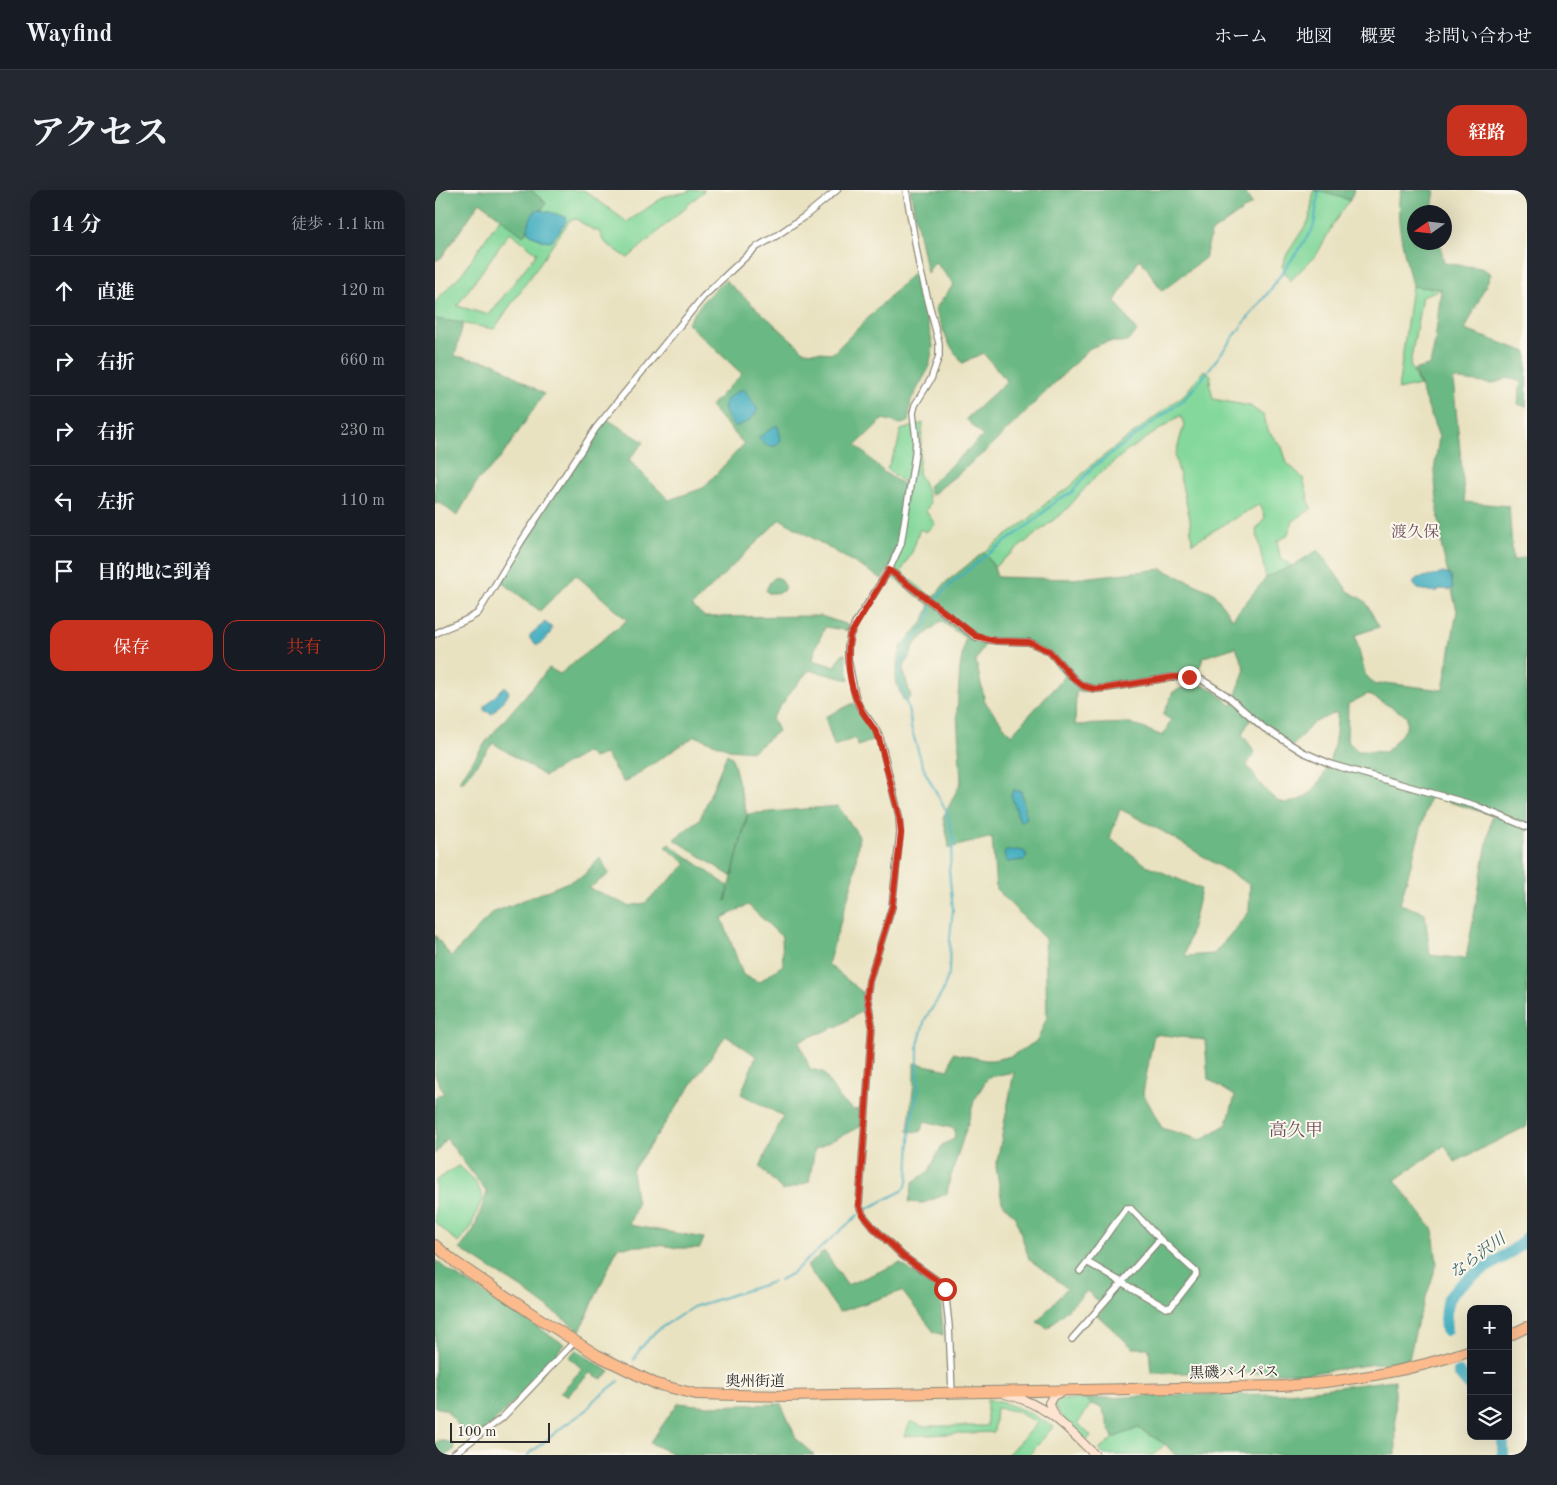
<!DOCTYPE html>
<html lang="ja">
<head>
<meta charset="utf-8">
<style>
	body { margin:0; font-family:"Old Standard TT","Noto Serif JP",serif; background:#242831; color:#f1f3f6 }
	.controls { position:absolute; right:15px; bottom:15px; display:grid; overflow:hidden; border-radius:10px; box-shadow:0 5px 20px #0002 }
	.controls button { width:45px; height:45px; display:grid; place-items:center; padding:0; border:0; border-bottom:1px solid #363941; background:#171b24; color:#f1f3f6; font:25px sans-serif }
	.compass { position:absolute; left:972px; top:15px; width:45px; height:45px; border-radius:50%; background:#171b24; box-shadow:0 5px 20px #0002; rotate:256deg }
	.scale { position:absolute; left:15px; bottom:12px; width:100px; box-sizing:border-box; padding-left:5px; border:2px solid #2b2b2b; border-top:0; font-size:14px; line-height:18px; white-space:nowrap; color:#2b2b2b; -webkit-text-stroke:4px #fbf7ec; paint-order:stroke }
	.stop { position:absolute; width:15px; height:15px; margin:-11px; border:4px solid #c8321e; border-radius:50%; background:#fff }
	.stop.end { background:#c8321e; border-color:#fff; box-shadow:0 1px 5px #0008 }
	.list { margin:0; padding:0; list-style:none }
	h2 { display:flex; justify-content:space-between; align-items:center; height:65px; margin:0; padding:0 20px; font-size:21px }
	h2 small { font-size:16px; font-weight:400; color:#9ea1a6 }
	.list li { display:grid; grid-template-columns:32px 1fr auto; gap:15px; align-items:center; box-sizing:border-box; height:70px; padding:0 20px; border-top:1px solid #363941 }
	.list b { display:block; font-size:19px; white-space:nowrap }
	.list em { font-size:16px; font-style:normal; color:#9ea1a6 }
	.actions { display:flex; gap:10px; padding:15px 20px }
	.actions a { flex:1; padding:11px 0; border:1px solid #c8321e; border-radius:15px; text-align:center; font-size:18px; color:#c8321e }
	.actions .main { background:#c8321e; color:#fff }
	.icon { flex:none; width:28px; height:28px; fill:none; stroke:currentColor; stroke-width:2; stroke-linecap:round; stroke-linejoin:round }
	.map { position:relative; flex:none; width:1092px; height:1265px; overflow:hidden; border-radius:15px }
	header { display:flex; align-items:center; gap:30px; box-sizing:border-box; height:70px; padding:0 25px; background:#171b24; border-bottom:1px solid #363941 }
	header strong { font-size:24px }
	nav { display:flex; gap:28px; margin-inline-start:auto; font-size:18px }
	.intro { display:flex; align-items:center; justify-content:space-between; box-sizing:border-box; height:120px; padding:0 30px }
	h1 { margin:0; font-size:35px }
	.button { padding:12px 22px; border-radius:15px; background:#c8321e; color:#fff; font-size:18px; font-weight:700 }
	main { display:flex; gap:30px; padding:0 30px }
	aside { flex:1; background:#171b24; border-radius:15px; box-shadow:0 5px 20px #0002 }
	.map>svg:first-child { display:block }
	.green { fill:#84d89b; stroke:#588263; fill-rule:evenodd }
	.forest { fill:#6bb883; stroke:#4b7257; fill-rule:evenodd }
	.water { fill:#42aec0; stroke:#366c76 }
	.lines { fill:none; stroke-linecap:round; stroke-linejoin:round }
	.stream { stroke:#42aec0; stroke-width:2 }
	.river { stroke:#42aec0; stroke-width:12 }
	.street-casing { stroke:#8a8676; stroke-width:8 }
	.secondary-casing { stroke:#8a8676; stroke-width:10 }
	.highway-casing { stroke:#8a8676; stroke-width:12 }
	.street { stroke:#fff; stroke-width:5.5 }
	.secondary { stroke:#fde4d1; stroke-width:8 }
	.highway { stroke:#fbbb8d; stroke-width:10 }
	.route { stroke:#c8321e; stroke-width:6 }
	.labels { text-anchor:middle; stroke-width:4; stroke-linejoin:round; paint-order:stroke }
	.street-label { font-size:15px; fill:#2b2b2b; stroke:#fbf7ec }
	.neighbourhood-label { font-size:16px; fill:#6f515c; stroke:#fbf7ec }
	.water-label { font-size:16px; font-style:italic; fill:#345f67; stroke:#fbf7ec }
	.quarter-label { font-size:18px; fill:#6f515c; stroke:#fbf7ec }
</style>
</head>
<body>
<header>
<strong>Wayfind</strong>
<nav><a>ホーム</a><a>地図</a><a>概要</a><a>お問い合わせ</a></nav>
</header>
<div class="intro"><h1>アクセス</h1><a class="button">経路</a></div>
<main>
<aside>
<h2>14 分<small>徒歩 · 1.1 km</small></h2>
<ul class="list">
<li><svg class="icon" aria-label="ahead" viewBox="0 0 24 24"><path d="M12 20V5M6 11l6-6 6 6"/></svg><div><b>直進</b></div><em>120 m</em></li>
<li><svg class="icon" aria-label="right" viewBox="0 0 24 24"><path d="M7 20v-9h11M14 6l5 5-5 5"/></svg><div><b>右折</b></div><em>660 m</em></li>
<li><svg class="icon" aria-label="right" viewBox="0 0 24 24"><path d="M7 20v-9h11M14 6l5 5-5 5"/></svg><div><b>右折</b></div><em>230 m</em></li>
<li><svg class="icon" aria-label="left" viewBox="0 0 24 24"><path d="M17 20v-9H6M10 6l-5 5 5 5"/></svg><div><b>左折</b></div><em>110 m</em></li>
<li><svg class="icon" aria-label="arrive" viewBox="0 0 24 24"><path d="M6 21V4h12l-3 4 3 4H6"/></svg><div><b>目的地に到着</b></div></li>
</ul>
<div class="actions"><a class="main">保存</a><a>共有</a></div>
</aside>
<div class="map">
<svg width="1092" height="1265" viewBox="0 0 1092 1265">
	<rect width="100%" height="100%" fill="#fbf7ec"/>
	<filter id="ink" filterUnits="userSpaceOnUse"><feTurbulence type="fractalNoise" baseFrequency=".02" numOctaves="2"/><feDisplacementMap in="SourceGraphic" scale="10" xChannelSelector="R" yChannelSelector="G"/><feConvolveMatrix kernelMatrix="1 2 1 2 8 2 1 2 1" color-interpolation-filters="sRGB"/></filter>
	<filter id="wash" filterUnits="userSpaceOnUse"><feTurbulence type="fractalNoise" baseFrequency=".0096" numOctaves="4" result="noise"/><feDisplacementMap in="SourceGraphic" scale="20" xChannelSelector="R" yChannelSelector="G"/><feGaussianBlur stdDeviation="1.12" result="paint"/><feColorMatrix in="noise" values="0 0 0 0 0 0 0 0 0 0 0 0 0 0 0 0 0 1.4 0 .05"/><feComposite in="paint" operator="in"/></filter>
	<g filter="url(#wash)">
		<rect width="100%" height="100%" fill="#e9e2c1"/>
		<path class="green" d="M 96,0 L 149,0 L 192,32 L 230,6 L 253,2 L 253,0 L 270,0 L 193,68 L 169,52 L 163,40 L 158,40 L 141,29 L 135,30 L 59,139 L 0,129 L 0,112 L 28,82 L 65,28 L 88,46 L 111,13 ZM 75,42 L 102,63 L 54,125 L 22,116 Z
			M 879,0 L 915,10 L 900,31 L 882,64 L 855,91 L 847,76 L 852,64 L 874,30 Z
			M 977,96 L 1006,99 L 987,106 L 975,175 L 984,195 L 963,200 Z
			M 769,180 L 776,185 L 775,195 L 778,209 L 815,216 L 829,226 L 833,241 L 847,257 L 852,273 L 868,288 L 876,319 L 858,331 L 852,346 L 842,351 L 845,367 L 857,376 L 831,388 L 821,340 L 830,327 L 825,314 L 757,353 L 755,329 L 740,266 L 749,235 L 746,225 L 691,262 L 658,289 L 631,320 L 559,377 L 549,362 L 593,330 L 617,308 L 634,298 L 654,277 L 750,204 Z
			M 488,233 L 483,283 L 489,293 L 495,313 L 491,321 L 500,334 L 491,342 L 485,339 L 478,360 L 466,382 L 498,408 L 494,415 L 454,385 L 464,352 L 473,296 L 452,279 L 462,257 L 466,240 Z
			M 23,976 C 36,984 42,994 48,1007 L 35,1039 L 23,1053 L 0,1032 L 0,991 Z
			M 650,1209 L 656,1214 L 643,1233 L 656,1246 L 652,1250 L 627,1227 L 619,1216 L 624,1210 Z
			M 552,1210 C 577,1213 597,1223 618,1237 L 594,1265 L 572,1265 L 602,1233 L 581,1221 L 561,1218 L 559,1242 L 469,1246 L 476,1231 L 486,1236 L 552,1236 Z
			M 703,1238 L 730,1254 L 719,1265 L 669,1265 L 664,1260 L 678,1248 Z"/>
		<path class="forest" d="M 0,0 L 96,0 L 111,13 L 88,46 L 45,12 L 6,68 L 0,71 Z
			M 475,0 L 809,0 L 817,14 L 776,43 L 770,68 L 727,101 L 705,68 L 680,111 L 702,142 L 692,152 L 672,152 L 655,158 L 552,260 L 496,306 L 493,296 L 548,246 L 531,229 L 572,191 L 548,163 L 527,173 L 513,152 L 500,119 L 519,94 L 500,72 L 492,83 Z
			M 879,0 L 919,0 L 915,10 Z
			M 966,0 L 1000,0 L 998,13 L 999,22 L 979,22 L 979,52 L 1005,53 L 1009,73 L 1047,78 L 1056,84 L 1030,140 L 1092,162 L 1091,217 L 1083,214 L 1086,192 L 1074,188 L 1056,194 L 1018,189 L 1030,312 L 1074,316 L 1078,371 L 1092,367 L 1092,936 L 1020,972 L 1010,955 L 960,990 L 998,1040 L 1002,1074 L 982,1134 L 974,1169 L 876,1183 L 716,1183 L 714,1158 L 698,1158 L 662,1125 L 670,1117 L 652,1101 L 613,1138 L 602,1132 L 632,1098 L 594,1069 L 581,1028 L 567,1012 L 561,977 L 579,882 L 553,887 L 539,911 L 533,933 L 514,992 L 512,1004 L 488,1013 L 474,1012 L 478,992 L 494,981 L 507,955 L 519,949 L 520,939 L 490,931 L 485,942 L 473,941 L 479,892 L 479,873 L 514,880 L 518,863 L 550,870 L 558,870 L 576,866 L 602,851 L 612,827 L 610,749 L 561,699 L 557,647 L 514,658 L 513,649 L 508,628 L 526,592 L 522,522 L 525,478 L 530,448 L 506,431 L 480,454 L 468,479 L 476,507 L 469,512 L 460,490 L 466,457 L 488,432 L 498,408 L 511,392 L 549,362 L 559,377 L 562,387 L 637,389 L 727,379 L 779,403 L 797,429 L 831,388 L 857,376 L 883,360 L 913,401 L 930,411 L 944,437 L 920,445 L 930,484 L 940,495 L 950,493 L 1008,500 L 1022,421 L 1007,359 L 999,282 L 1004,247 L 979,180 L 995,175 L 1000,152 L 1006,99 L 977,96 C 971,68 958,27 966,0 ZM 551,451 L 595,456 L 612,465 L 630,486 L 576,545 L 550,512 L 541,471 ZM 801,457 L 810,479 L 797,516 L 779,500 L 760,492 L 738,502 L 728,525 L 736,530 L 728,546 L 695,533 L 640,535 L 641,502 L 658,501 L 761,485 L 769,467 ZM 933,504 L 972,526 L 971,539 L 951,562 L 923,561 L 912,551 L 913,514 ZM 902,522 C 903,550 892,602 861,611 C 854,613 848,614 842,610 C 829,602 821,588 812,575 L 820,562 L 807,544 L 816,529 L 856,558 L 878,533 ZM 995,606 L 1057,625 L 1031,769 L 995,765 L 990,723 L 965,714 ZM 685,619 L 727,641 L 815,695 L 814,722 L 779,764 L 750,766 L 766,699 L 711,675 L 675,648 ZM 719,844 L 770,850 L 773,889 L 800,906 L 792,934 L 766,950 L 727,938 L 708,903 Z
			M 481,80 L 498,156 L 494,178 L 476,210 L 473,232 L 466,234 L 448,229 L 421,255 L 450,283 L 472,297 C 467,327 466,363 447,389 L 345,329 L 257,416 L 270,427 L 386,426 L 413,435 L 414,441 L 390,437 L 380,459 L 378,470 L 400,477 L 407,464 L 410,464 L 414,490 L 374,480 L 357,500 L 337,528 L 343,541 L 318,561 L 294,559 L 260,546 L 189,593 L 170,564 L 158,568 L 152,562 L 110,586 L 58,553 L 27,593 L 24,591 L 53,549 L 114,478 L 125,484 L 192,430 L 141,385 L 105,421 L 67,392 L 90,349 L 161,243 L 173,230 L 209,252 L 194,270 L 234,310 L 268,298 L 309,254 L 275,216 L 307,184 L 252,133 L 269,110 L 290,90 L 369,161 L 398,163 Z
			M 0,129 L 28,133 L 20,166 L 59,173 L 109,204 L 65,269 L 43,290 L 22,326 L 4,312 L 0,314 Z
			M 340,387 L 346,389 L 350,396 L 348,401 L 341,403 L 333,403 L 331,400 L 335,392 Z
			M 419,513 L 437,539 L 442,549 L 423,556 L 420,548 L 399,556 L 390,527 Z
			M 292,564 L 297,567 L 312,625 L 297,686 L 313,624 L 403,616 L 424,646 L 419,687 L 393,774 L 427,802 L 430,819 L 403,836 L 364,851 L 375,879 L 388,882 L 405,910 L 419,920 L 429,918 L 428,935 L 380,959 L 374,992 L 348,1001 L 325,977 L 348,926 L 306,904 L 321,866 L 291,845 L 197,981 L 202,1014 L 194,1035 L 269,1048 L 265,1058 L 242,1058 L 227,1055 L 183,1057 L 145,1141 L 89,1100 L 25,1059 L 39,1039 L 52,1003 L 11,948 L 0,964 L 0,907 L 9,903 L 0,885 L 0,745 L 16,767 L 57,723 L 148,686 L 165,667 L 174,684 L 154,698 L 194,716 L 210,713 L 252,674 L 230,657 L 234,654 L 293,696 L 291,711 L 297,687 L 239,649 L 265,629 ZM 313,715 L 347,747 L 348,775 L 324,792 L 308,785 L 287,728 Z
			M 389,1061 L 412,1095 L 465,1073 L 505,1101 L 508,1145 L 499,1142 L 467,1101 L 404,1122 L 372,1076 Z
			M 0,1070 L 14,1081 L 129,1154 L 104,1187 L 58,1233 L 35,1250 L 11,1220 L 0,1217 Z
			M 141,1160 L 175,1182 L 167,1189 L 155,1183 L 132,1206 L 125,1203 L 147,1179 L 134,1167 Z
			M 960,1190 L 961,1265 L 740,1265 L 730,1254 L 703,1238 L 678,1248 L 667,1218 L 656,1214 L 650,1209 L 737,1205 L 846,1204 Z
			M 243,1213 L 273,1216 L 346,1214 L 362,1250 L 379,1265 L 240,1265 L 215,1253 Z
			M 4,1250 L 18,1253 L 20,1259 L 11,1265 L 0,1265 L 0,1254 Z"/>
		<path class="water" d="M 101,20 C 111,20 121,24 130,27 L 131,31 L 124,42 L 116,51 L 106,50 L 94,43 C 92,33 95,28 101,20 Z
			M 309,199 L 323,220 C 319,228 308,236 299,236 C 284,218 287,207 309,199 Z
			M 340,236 L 343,236 L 346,250 L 341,256 L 332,256 L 323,248 Z
			M 1009,383 L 1016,386 L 1018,398 L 1015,400 L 1006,399 L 1000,402 L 983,399 L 979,395 L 979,391 L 982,388 Z
			M 110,432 L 117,438 C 116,444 108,453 102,455 L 95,449 L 95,445 Z
			M 70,496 L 74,502 L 73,505 L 57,524 L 50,521 L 50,516 Z
			M 578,600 L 586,601 L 591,624 L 592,628 L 585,632 L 576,605 Z
			M 585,660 L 590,662 L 592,667 L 589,670 L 572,672 L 569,664 L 571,661 Z"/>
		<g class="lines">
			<path class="stream" d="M 499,411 L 516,394 L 549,367 L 598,332 L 623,309 L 636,303 L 657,278 L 748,210 L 763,194 L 812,129 L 833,103 L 876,42 L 879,35 L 884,0
				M 432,1019 L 467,1001 L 471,996 L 473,988 L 476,933 L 483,901 L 483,855 L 490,829 L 507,803 L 514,783 L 515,747 L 518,720 L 514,680 L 519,651 L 511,620 L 490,582 L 485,567 L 476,538 L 475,526 L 465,490 L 466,473 L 476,451 L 491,435 L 497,416
				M 345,1090 L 356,1084 L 423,1025
				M 199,1170 L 205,1159 L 221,1141 L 258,1117 L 338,1092
				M 93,1265 L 130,1235 L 152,1220 L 159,1210 L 184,1191"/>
			<path class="river" d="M 1011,1140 C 1010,1131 1010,1122 1012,1113 C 1019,1088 1074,1070 1092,1048
				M 1024,1183 L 1036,1197
				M 1068,1246 L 1068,1265"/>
		</g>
	</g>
	<g filter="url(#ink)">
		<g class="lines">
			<defs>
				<path id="street" d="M 471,0 L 484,75 L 504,153 L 504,166 L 496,189 L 480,215 L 478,223 L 481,249 L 480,264 L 466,354 L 454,380 L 421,432 L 415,445 L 413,457 L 413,469 L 420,505 L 424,516 L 440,538 L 445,548 L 464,626 L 465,643 L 457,717 L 434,791 L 432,806 L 437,834 L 424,1015 L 428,1025 L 438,1037 L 468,1066 L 503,1091 L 510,1099 L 514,1136 L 517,1202
					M 454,380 L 541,447 L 561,451 L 594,452 L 614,461 L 638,488 L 648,496 L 660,499 L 672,498 L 738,487 L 754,487 L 767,490 L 791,505 L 829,538 L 868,562 L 898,575 L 1039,615 L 1092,637
					M 0,444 C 13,435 30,433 43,423 L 86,352 L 161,238 L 268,107 L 320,58 L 341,46 L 370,26 L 402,0
					M 691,1018 L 695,1018 L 725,1049 L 761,1082 L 761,1085 L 736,1117 L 731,1118 L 652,1072 Z
					M 645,1081 L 652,1072
					M 637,1149 L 725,1049
					M 17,1265 L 67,1228 L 140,1151"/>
				<path id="secondary" d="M 570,1204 C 612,1214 631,1237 660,1265
					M 620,1226 L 614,1213 L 618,1206 L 628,1201"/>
				<path id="highway" d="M 0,1055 L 20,1072 L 99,1125 L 162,1165 L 221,1194 L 261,1204 L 351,1206 L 848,1196 C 913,1191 975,1182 1036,1160
					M 1073,1146 L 1092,1137"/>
			</defs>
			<use href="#street" class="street-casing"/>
			<use href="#secondary" class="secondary-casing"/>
			<use href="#highway" class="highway-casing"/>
			<use href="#street" class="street"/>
			<use href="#secondary" class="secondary"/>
			<use href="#highway" class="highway"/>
		</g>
	</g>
	<g class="lines" filter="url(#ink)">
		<path class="route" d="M 510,1099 L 503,1091 L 468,1066 L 438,1037 L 428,1025 L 424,1015 L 437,834 L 432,806 L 434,791 L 457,717 L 466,643 L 464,626 L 444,548 C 439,536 429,527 424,515 C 414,496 411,465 415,445 L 454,380 L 541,446 L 561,451 L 594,452 L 614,461 L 638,488 L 648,496 L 660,499 L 672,498 L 738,487 L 754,487"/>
	</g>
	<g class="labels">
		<g class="street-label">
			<text transform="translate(799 1182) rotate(-1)" y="5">黒磯バイパス</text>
			<text x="320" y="1196">奥州街道</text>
		</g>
		<g class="neighbourhood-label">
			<text x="980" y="347">渡久保</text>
		</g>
		<g class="water-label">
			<text transform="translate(1042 1065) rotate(-36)" y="6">なら沢川</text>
		</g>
		<g class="quarter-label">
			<text x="861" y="946">高久甲</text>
		</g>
	</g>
</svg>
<div class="controls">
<button>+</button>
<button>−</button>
<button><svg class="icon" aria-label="layers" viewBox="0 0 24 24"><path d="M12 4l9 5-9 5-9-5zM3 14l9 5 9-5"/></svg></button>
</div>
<svg class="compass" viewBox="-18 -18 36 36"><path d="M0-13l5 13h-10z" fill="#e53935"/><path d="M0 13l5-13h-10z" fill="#9ea1a6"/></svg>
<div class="scale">100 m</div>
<div class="stop" style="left:510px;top:1099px"></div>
<div class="stop end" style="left:754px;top:487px"></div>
</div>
</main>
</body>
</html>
